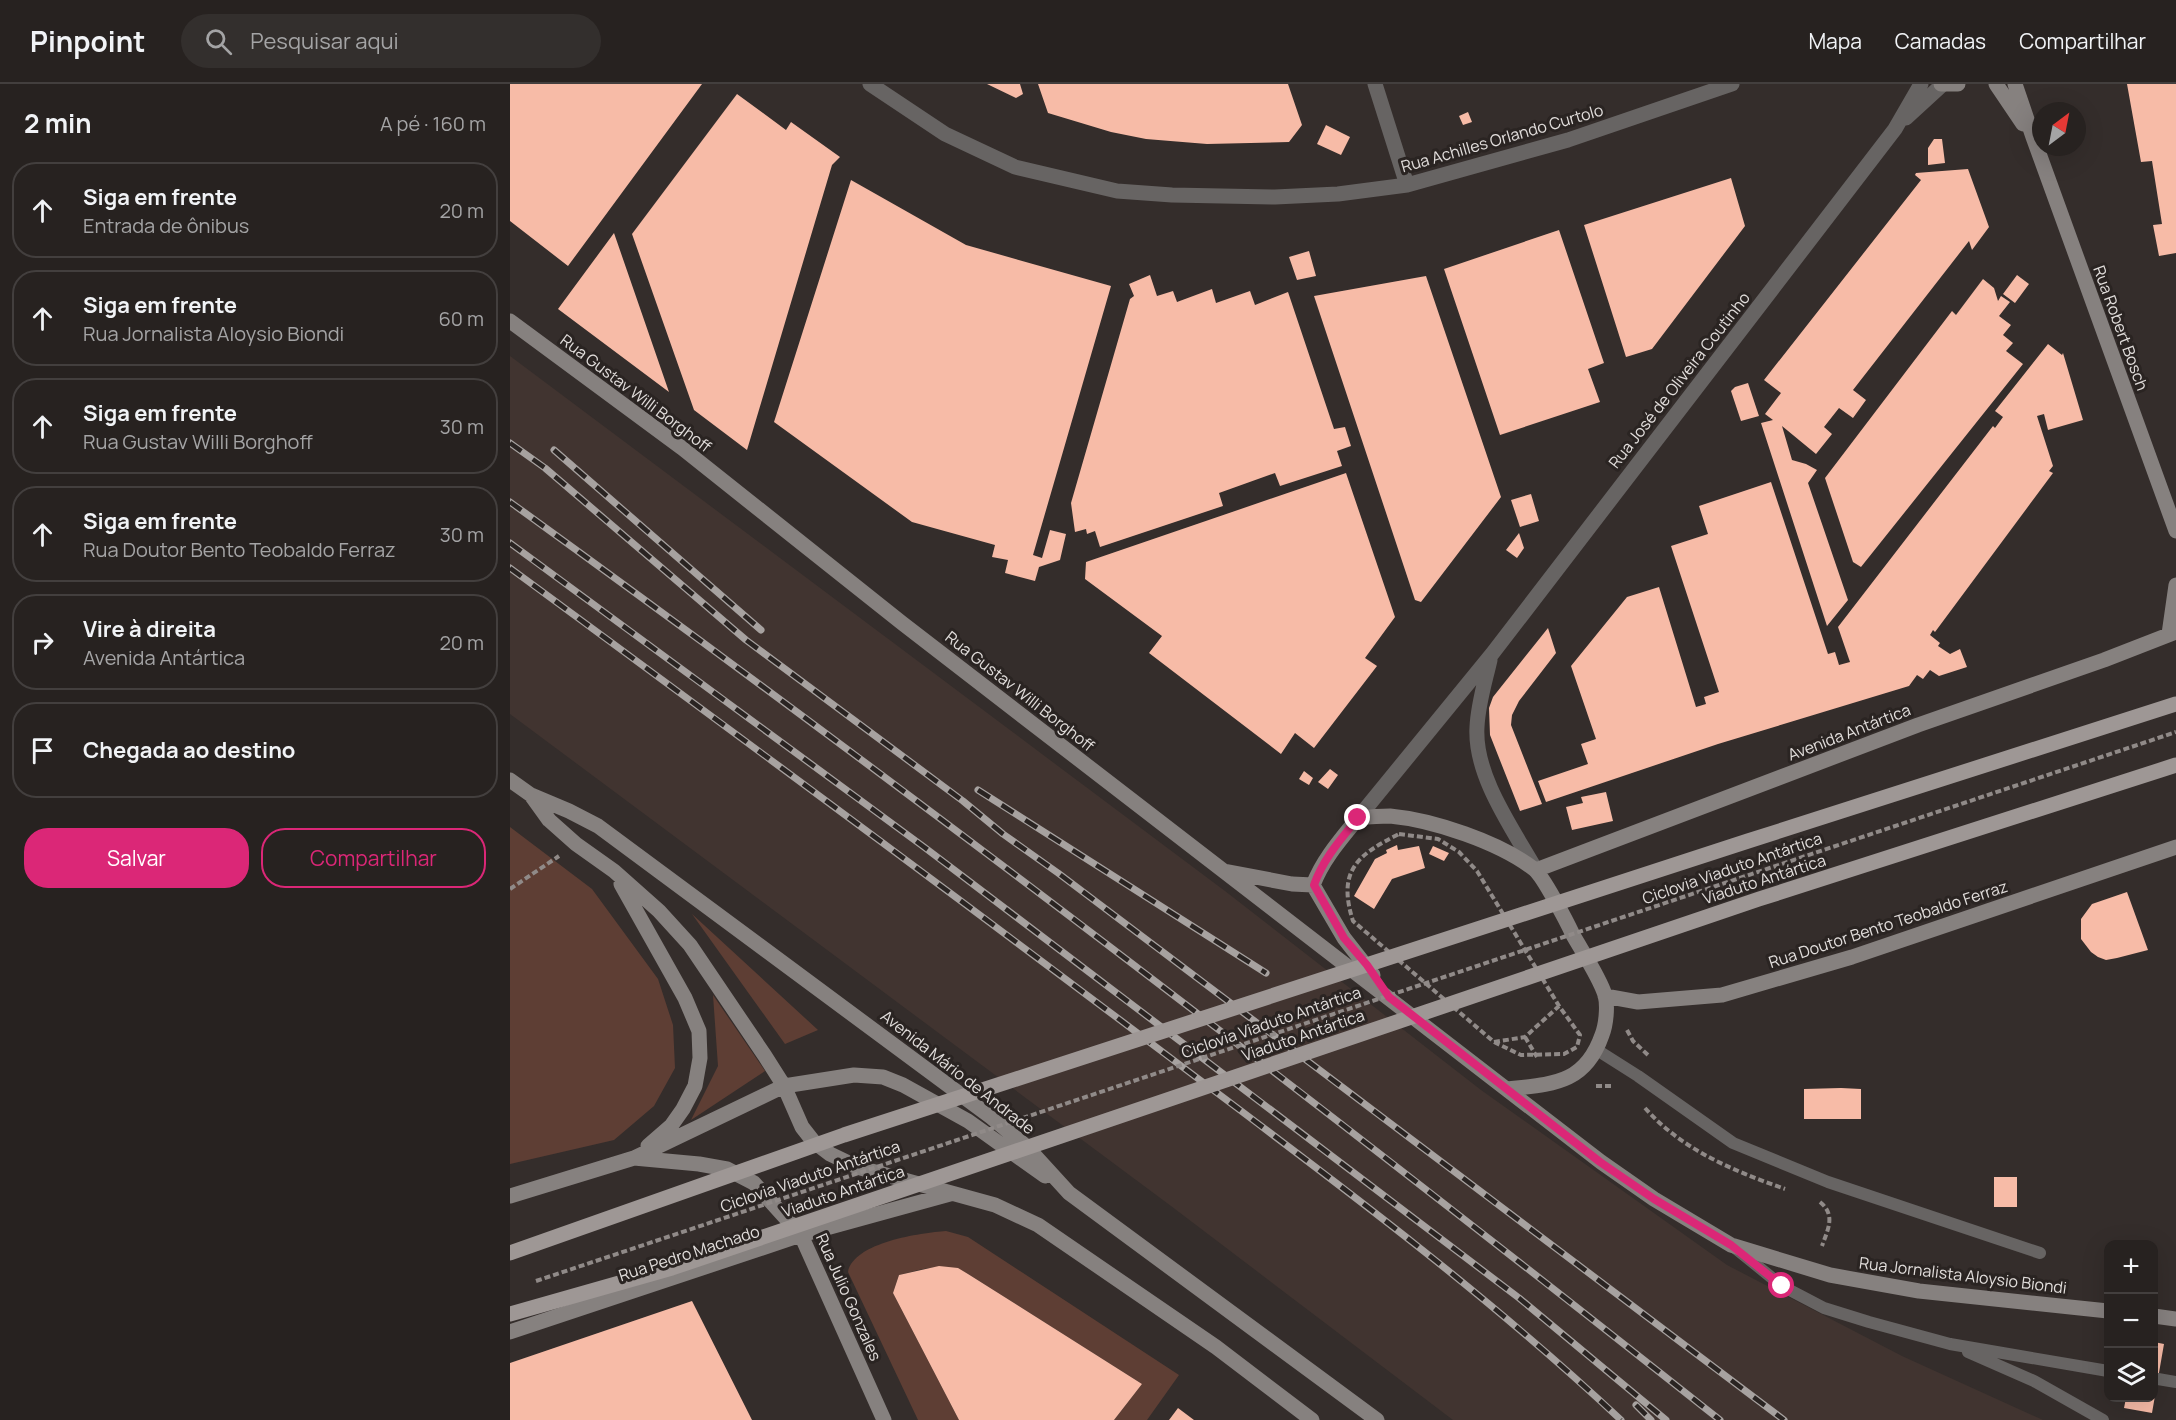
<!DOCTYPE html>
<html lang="pt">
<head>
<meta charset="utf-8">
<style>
	body { margin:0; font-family:Manrope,sans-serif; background:#332f2d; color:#f1f3f6 }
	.controls { position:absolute; right:18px; bottom:18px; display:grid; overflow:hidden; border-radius:12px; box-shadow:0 6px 24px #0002 }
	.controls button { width:54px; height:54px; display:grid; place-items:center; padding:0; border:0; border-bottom:2px solid #433f3e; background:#272220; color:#f1f3f6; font:30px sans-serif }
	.compass { position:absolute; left:1522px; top:18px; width:54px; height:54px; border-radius:50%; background:#272220; box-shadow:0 6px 24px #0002; rotate:32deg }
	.stop { position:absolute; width:18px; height:18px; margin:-14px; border:4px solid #db2777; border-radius:50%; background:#fff }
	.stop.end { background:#db2777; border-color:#fff; box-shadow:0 2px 6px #0008 }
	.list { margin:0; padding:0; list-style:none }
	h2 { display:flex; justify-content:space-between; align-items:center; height:78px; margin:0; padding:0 24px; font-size:26px }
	h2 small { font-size:20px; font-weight:400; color:#a4a4a5 }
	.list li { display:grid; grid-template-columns:39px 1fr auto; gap:18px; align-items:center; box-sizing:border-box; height:96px; margin:0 12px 12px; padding:0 12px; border:2px solid #433f3e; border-radius:24px }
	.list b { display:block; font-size:22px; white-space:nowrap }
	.list p { margin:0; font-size:20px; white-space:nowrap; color:#a4a4a5 }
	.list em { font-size:20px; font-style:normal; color:#a4a4a5 }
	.actions { display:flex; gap:12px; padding:18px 24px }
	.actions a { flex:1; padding:14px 0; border:2px solid #db2777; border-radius:24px; text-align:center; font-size:21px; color:#db2777 }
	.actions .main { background:#db2777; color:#fff }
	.icon { flex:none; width:33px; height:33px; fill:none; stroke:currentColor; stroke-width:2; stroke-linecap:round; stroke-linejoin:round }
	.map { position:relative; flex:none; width:1666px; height:1336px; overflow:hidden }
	header { display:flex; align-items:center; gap:36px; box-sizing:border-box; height:84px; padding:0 30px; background:#272220; border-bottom:2px solid #433f3e }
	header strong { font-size:28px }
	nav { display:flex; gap:33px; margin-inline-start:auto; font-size:21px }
	.search { width:420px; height:54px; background:#332f2d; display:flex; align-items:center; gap:15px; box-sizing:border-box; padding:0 21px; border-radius:33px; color:#a4a4a5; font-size:22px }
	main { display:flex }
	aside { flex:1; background:#272220 }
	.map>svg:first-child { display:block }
	.built { fill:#413430 }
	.green { fill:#5e3e34 }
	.building { fill:#f7bba7 }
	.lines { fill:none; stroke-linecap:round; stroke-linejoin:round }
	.path { stroke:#908a88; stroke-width:4; stroke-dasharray:6 3; stroke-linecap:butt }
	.lane { stroke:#676463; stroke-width:12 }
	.street { stroke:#676463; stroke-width:15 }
	.secondary { stroke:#86817f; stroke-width:15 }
	.rail-casing { stroke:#a7a2a0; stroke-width:7 }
	.rail { stroke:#2a2422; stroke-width:4.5; stroke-dasharray:14; stroke-linecap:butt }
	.path-bridge { stroke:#908a88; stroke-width:4; stroke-dasharray:6 3; stroke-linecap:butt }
	.primary-bridge { stroke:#9e9795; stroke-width:15 }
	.route { stroke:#db2777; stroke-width:8 }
	.labels { text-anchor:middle; stroke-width:6; stroke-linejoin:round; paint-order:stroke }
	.street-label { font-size:16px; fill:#e2dedc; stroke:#2a2422 }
</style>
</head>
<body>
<header>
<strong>Pinpoint</strong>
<div class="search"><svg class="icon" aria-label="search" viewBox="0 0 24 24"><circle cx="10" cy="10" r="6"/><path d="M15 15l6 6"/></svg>Pesquisar aqui</div>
<nav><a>Mapa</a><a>Camadas</a><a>Compartilhar</a></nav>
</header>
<main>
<aside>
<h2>2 min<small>A pé · 160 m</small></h2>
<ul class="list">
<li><svg class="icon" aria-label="ahead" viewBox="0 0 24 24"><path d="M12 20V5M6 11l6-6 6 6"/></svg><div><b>Siga em frente</b><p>Entrada de ônibus</p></div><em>20 m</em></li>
<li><svg class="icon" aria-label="ahead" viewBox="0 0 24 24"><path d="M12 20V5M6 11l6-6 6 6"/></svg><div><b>Siga em frente</b><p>Rua Jornalista Aloysio Biondi</p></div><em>60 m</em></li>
<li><svg class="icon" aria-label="ahead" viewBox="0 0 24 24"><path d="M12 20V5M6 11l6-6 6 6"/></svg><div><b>Siga em frente</b><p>Rua Gustav Willi Borghoff</p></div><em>30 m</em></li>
<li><svg class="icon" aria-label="ahead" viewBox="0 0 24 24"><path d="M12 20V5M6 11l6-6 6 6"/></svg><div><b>Siga em frente</b><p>Rua Doutor Bento Teobaldo Ferraz</p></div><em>30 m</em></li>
<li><svg class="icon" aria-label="right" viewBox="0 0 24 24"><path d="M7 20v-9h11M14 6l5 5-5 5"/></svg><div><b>Vire à direita</b><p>Avenida Antártica</p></div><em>20 m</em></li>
<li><svg class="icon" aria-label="arrive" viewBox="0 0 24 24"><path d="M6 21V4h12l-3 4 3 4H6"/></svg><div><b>Chegada ao destino</b></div></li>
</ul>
<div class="actions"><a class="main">Salvar</a><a>Compartilhar</a></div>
</aside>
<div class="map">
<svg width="1666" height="1336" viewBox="0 0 1666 1336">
	<rect width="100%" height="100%" fill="#342d2b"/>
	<path class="built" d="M 0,272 L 715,807 L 971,1006 L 1217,1181 L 1392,1272 L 1533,1336 L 943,1336 L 661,1122 L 0,630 Z"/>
	<path class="green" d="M 0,743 L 82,805 L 148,895 L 163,941 L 165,984 L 144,1022 L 104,1056 L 0,1080 Z
		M 182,830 L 308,946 L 275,960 Z
		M 203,911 L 255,987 L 181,1036 L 208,982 Z
		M 436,1147 L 458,1153 L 669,1291 L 637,1336 L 604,1336 L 632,1300 L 458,1190 C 434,1177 414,1185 389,1191 L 383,1209 L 449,1336 L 408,1336 L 338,1188 C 344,1158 411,1149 436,1147 Z"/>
	<path class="building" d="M 0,0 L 192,0 L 58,182 L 0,137 Z
		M 477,0 L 510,0 L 513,10 L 506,14 Z
		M 528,0 L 778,0 L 792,41 L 779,58 L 697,60 L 636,55 L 601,48 L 538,29 Z
		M 1617,0 L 1666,0 L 1666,169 L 1649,172 L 1643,141 L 1652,140 L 1642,77 L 1631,78 Z
		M 227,10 L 276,46 L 281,38 L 330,73 L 322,81 L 237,366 L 184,326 L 122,150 Z
		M 958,28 L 962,38 L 953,41 L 949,32 Z
		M 816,41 L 840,53 L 831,71 L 807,60 Z
		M 1424,55 L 1432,55 L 1435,79 L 1418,81 L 1418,64 Z
		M 1458,85 L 1479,143 L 1462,166 L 1459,157 L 1343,306 L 1356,316 L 1343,334 L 1329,324 L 1314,343 L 1322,350 L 1306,370 L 1272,342 L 1282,376 L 1296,380 L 1307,386 L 1298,399 L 1338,516 L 1317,542 L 1251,339 L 1263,336 L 1255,330 L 1271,309 L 1254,296 L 1411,96 L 1405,91 L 1406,89 Z
		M 1221,94 L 1235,142 L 1142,265 L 1116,273 L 1074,141 Z
		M 341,96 L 456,161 L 601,202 L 523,471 L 532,474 L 540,446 L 556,450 L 550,476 L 529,483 L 525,497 L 495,489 L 498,476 L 482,473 L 485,461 L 402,438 L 264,338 Z
		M 1049,146 L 1094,279 L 1078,285 L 1090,318 L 990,351 L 934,185 Z
		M 104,149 L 159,308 L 48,225 Z
		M 799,167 L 806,192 L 787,196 L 779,173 Z
		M 640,191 L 647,212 L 663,207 L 667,218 L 702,205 L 706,219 L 740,207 L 745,221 L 778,208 L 824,345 L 835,343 L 841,362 L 827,367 L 832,382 L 770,402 L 765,389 L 709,409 L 713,422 L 590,463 L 585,447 L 577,450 L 576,445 L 565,448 L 561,419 L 620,215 L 624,212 L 619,200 Z
		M 1507,191 L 1519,200 L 1505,219 L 1493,210 Z
		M 916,192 L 991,413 L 911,518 L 905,516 L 804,212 Z
		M 1473,195 L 1484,204 L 1488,217 L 1491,212 L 1500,218 L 1489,232 L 1501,241 L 1493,251 L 1503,259 L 1496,267 L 1513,280 L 1351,483 L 1343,478 L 1315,394 L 1442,227 L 1446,231 Z
		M 1538,260 L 1552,271 L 1553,269 L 1573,336 L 1538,346 L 1534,330 L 1527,332 L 1543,382 L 1539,387 L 1543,389 L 1425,548 L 1423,546 L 1420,551 L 1430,559 L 1428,562 L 1440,570 L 1450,565 L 1457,583 L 1429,592 L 1420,586 L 1413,595 L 1407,591 L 1399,602 L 1208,660 L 1036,718 L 1028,697 L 1078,680 L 1071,660 L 1086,655 L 1061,582 L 1117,513 L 1149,503 L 1186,623 L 1196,620 L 1194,613 L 1209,608 L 1161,462 L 1198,450 L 1189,422 L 1261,398 L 1318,570 L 1325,568 L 1329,581 L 1340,578 L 1328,543 L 1483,342 L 1485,344 L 1493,333 L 1485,327 Z
		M 1238,299 L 1249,332 L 1231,337 L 1221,307 L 1225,303 Z
		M 836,389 L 885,533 L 855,574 L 867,582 L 804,664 L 785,649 L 771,670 L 639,569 L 652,552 L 575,495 L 576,478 Z
		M 1021,410 L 1029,437 L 1010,443 L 1001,416 Z
		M 1009,449 L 1014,464 L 1007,474 L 996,466 Z
		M 1038,544 L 1046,569 L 1009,617 L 1002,631 L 1001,641 L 1032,720 L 1010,727 L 980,651 L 979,624 L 983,613 Z
		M 820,685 L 828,691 L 818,705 L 808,698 Z
		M 794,687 L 803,694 L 799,701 L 789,695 Z
		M 1096,708 L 1103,737 L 1062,746 L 1056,723 L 1073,719 L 1071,713 Z
		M 887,761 L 888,766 L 909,762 L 915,784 L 882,795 L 864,825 L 844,812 L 865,775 L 877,769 L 876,766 Z
		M 923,762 L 939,769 L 934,777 L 919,770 Z
		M 1617,808 L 1638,866 L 1607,874 L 1596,876 L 1588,873 L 1581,868 L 1571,855 L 1571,835 L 1582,820 Z
		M 1331,1004 L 1351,1005 L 1351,1035 L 1294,1035 L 1294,1005 Z
		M 1484,1093 L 1507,1093 L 1507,1123 L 1484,1123 Z
		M 429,1182 L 448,1184 L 458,1190 L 632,1300 L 604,1336 L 449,1336 L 383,1209 L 389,1191 Z
		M 182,1217 L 242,1336 L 0,1336 L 0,1279 Z
		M 1644,1258 L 1654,1260 L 1642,1329 L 1614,1324 L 1616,1314 L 1644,1314 Z
		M 668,1324 L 684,1336 L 659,1336 Z"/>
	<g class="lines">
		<path class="path" d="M 889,750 L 928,755 L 949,768 L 967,787 L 1049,922 L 1070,951 L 1067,963 L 1054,970 L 1011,971 L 984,958 L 843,837 C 827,787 847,771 889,750 Z
			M 0,805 L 49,772
			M 1117,946 L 1123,957 L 1139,972
			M 1015,953 L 1027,973
			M 984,958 L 1015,953 L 1049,922
			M 1086,1002 L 1102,1002
			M 1135,1024 C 1172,1066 1224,1087 1275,1105
			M 1310,1118 C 1326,1131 1318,1145 1312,1162"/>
		<path class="lane" d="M 1087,966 L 1128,992 L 1223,1059 L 1318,1098 L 1530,1169
			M 1224,1163 L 1272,1202 L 1314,1224 L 1359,1238 L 1440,1260 L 1598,1287
			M 1458,1268 L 1524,1297 L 1593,1336
			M 1648,1295 L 1666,1298"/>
		<path class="street" d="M 360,0 L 435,50 L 505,83 L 607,107 L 662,111 L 765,113 L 828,110 L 897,101 L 1058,56 L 1222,0
			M 865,0 L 897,101
			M 1396,34 L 1432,1
			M 980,576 C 975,598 968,620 967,643 C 964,692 1003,745 1026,786
			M 848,734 L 982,570 L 1385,45 L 1411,0"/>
		<path class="secondary" d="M 1431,0 L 1448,0
			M 1486,0 L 1513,40
			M 1505,0 L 1523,53 L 1666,447
			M 0,237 L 172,364 L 392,539 L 1091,1078 L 1144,1115 L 1221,1161 L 1320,1191 L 1409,1207 L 1598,1227
			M 1659,550 L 1666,501
			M 0,696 L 21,711 L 39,736 L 66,760 L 104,787 L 149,827 L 180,861 L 255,972 L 274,1002 L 292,1043 L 303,1057 L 320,1070 L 347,1083 L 485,1121 L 528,1141 L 706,1263 L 802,1336
			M 21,711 L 59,727 L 88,742 L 481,1033 L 517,1063 L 559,1109 L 867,1336
			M 1026,786 L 1408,641 L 1594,576 L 1666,548
			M 714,787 L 782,800 L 803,801
			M 111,800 L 175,914 L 189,947 L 190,974 L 185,1002 L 173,1025 L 161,1042 L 138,1062
			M 803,801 C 813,775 831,755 848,734 C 858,733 869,732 880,732 C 923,736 989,758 1024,785 C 1033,792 1057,838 1063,851 C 1072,867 1090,894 1095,911 C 1098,922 1096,941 1092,951 C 1075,1000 1043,1000 998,1005
			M 803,801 L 834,854 L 863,891
			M 1095,912 L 1128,918 L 1212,911 L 1342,873 L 1666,763
			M 124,1074 L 189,1080 L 217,1085 L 244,1099 L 291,1151 L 374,1336
			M 0,1112 L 124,1074 L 274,1002 L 344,991 L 373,993 L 393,1001 L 458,1037 L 535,1092
			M 1644,1232 L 1666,1235
			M 0,1248 L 291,1151 L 440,1110"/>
		<defs>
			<path id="rail" d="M 0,359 L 35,384 L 236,556 L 453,717 L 493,750 L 548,789 L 1274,1336
				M 44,366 L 251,546
				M 0,418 C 410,714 813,1022 1210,1336
				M 0,459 L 414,763 L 1009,1214 L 1156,1336
				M 0,484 C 218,644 435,804 650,966 C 808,1085 967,1201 1111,1336
				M 468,706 L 756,889
				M 1126,1321 L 1141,1336"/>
		</defs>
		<use href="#rail" class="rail-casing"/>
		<use href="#rail" class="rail"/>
		<path class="path-bridge" d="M 26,1197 L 1666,648"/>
		<path class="primary-bridge" d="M 0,1169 L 334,1051 L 1238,757 L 1666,620
			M 0,1230 L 162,1184 L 1249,815 L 1666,681"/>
	</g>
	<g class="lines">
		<path class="route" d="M 848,734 C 831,755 813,775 804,801 L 834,854 L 857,881 L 879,913 L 1090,1078 L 1144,1115 L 1221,1161 L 1272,1202"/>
	</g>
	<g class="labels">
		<g class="street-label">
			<text transform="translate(992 54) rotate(-16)" y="6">Rua Achilles Orlando Curtolo</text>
			<text transform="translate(1611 244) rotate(70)" y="6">Rua Robert Bosch</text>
			<text transform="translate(1169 296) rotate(-52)" y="6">Rua José de Oliveira Coutinho</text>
			<text transform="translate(126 309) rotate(37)" y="6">Rua Gustav Willi Borghoff</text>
			<text transform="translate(510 607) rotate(38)" y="6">Rua Gustav Willi Borghoff</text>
			<text transform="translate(1339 648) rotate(-21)" y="6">Avenida Antártica</text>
			<text transform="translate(1222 784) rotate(-19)" y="6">Ciclovia Viaduto Antártica</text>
			<text transform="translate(1254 795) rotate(-18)" y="6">Viaduto Antártica</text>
			<text transform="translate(1378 840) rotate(-18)" y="6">Rua Doutor Bento Teobaldo Ferraz</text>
			<text transform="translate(761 938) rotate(-19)" y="6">Ciclovia Viaduto Antártica</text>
			<text transform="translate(793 951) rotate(-19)" y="6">Viaduto Antártica</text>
			<text transform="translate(448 988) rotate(38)" y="6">Avenida Mário de Andrade</text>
			<text transform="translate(300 1092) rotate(-19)" y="6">Ciclovia Viaduto Antártica</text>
			<text transform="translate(333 1107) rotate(-19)" y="6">Viaduto Antártica</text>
			<text transform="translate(179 1169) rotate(-18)" y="6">Rua Pedro Machado</text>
			<text transform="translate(1453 1191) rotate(7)" y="6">Rua Jornalista Aloysio Biondi</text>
			<text transform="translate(339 1213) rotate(66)" y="6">Rua Julio Gonzales</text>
		</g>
	</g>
</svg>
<div class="controls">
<button>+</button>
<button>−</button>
<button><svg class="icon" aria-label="layers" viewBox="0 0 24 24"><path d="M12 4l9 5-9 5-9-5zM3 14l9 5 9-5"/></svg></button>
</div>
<svg class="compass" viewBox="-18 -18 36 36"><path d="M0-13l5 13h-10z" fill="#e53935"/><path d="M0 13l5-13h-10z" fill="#a4a4a5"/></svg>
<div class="stop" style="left:1272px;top:1202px"></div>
<div class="stop end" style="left:848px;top:734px"></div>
</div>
</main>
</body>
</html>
